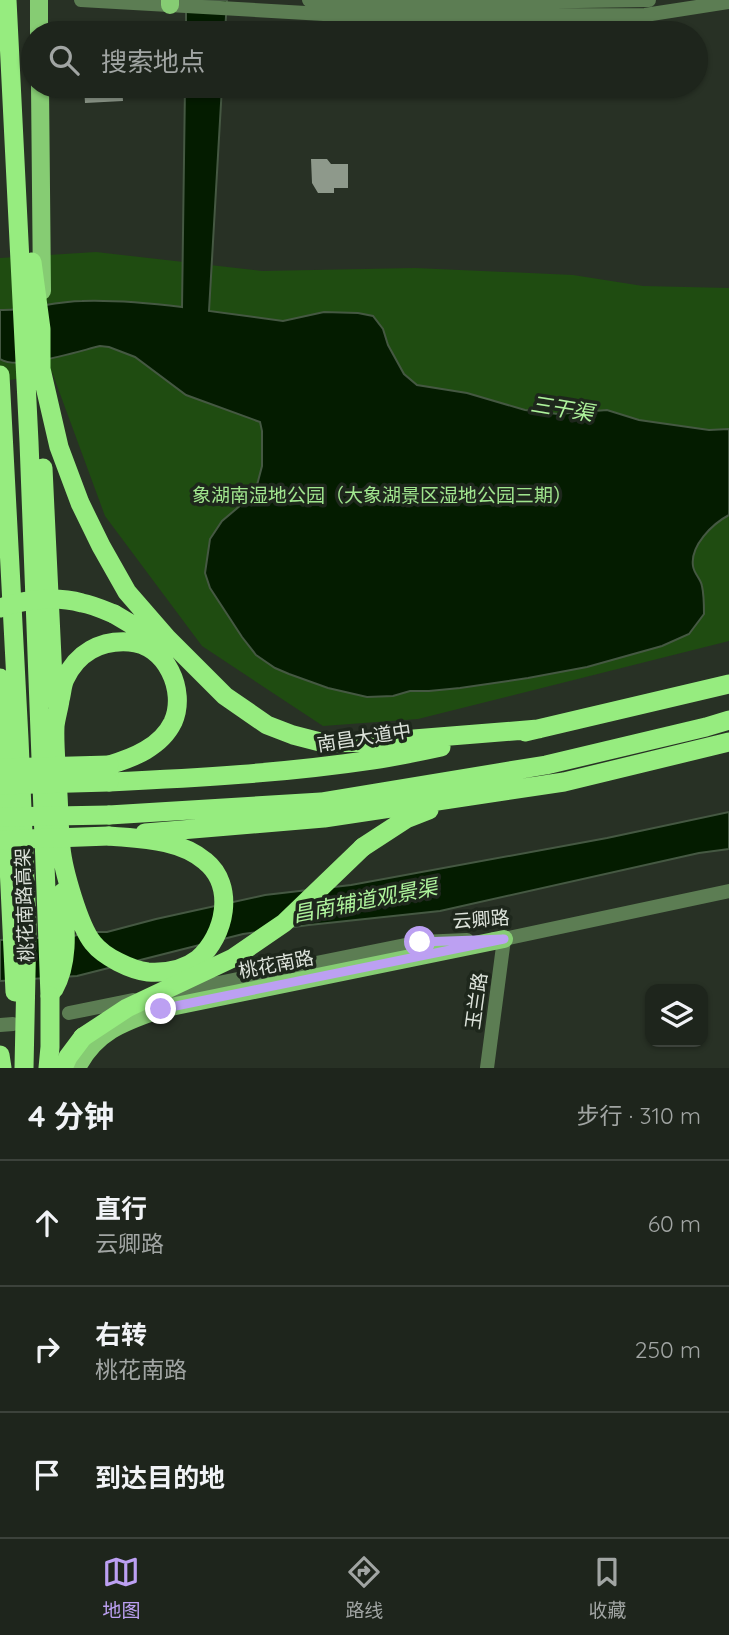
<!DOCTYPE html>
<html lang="zh">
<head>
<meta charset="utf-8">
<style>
	body { margin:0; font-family:Quicksand,"Noto Sans SC",sans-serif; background:#262d25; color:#f1f3f6 }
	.controls { position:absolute; right:21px; bottom:21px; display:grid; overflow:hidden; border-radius:14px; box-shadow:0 2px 5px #0004 }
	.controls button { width:63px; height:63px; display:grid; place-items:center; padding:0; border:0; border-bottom:2px solid #3c423b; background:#1e251c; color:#f1f3f6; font:35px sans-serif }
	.stop { position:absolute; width:21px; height:21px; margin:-16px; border:5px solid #bca0f2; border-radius:50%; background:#fff }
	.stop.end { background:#bca0f2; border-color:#fff; box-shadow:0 2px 7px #0008 }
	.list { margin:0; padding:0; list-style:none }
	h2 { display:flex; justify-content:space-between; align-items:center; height:91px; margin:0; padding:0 28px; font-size:30px }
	h2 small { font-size:23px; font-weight:400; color:#a1a5a3 }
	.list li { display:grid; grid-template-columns:46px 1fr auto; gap:21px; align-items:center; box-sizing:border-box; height:126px; padding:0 28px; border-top:2px solid #3c423b }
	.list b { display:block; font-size:26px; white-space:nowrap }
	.list p { margin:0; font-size:23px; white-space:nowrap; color:#a1a5a3 }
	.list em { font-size:23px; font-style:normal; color:#a1a5a3 }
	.icon { flex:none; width:38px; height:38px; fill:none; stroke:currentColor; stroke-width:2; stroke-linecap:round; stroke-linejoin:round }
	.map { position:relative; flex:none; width:729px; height:1068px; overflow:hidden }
	.search { position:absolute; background:#1e251c; box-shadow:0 2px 5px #0004; left:21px; right:21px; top:21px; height:77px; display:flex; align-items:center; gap:18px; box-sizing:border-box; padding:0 24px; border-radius:38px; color:#a1a5a3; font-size:26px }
	.sheet { height:469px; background:#1e251c }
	nav { display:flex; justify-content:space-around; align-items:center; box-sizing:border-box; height:98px; border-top:2px solid #3c423b; background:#1e251c; font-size:19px; color:#a1a5a3 }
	nav a { display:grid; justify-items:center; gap:4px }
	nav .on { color:#bca0f2 }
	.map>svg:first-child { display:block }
	.green { fill:#1f4c11 }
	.water { fill:#041c00; stroke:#455842; stroke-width:2 }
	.building { fill:#8e998b }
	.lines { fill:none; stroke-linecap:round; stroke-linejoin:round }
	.minor { stroke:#5c7d53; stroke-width:14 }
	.major { stroke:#86cc73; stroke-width:18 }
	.highway { stroke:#96ec7f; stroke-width:19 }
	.highway-bridge { stroke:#96ec7f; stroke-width:19 }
	.route { stroke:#bca0f2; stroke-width:9 }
	.labels { text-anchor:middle; stroke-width:7; stroke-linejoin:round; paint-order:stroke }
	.park-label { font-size:19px; fill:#a0e58e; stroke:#1e271c }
	.street-label { font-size:19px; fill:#dde3db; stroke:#1e271c }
	.water-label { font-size:21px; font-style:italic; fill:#aef39c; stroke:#1e271c }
</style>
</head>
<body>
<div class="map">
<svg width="729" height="1068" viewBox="0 0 729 1068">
	<rect width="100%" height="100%" fill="#283125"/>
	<path class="green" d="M 96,252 L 262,271 L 415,268 L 573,275 L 643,286 L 729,288 L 729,641 L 418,719 L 323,726 L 202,646 L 105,516 L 52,372 L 0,382 L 0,258 Z"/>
	<path class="water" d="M 186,0 L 227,0 L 225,33 L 186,33 Z
		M 185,86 L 222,86 L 209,311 L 283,321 L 324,312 L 358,313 L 373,316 L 383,329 L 388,345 L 404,374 L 417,385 L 467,393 L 525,410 L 558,414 L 607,410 L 639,420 L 709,430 L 729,429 L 729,515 C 712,524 690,546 693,566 C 694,574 701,579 702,586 C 704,595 704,605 704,614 L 689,634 L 662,646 L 587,667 L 528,678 L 460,688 L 429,691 L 410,691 L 393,696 L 367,697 L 328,688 L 289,674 L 275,668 L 256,655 L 242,637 L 210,588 L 205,573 L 210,539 L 222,521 L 248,499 L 257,485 L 262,466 L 262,431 L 260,422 L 186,395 L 135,357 L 109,347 L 100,346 C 79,351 18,371 0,359 L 0,310 C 28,311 54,301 82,301 C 115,300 149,303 182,307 Z
		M 729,812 L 729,849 L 699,853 L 440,911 L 309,925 L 243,934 L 77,976 L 0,981 L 0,940 L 74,936 L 85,932 L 107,932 L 156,919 L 265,895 L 351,885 L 607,838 Z"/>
	<path class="building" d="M 122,86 L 123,101 L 85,103 L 84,87 Z
		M 311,159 L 327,159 L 331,164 L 348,164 L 348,188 L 334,188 L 334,193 L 318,193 L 312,183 Z"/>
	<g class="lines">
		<path class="minor" d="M 81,0 L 358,16 L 645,15 L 729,2
			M 309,0 L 357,4 L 649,0
			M 494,939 L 504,939 L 729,891
			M 174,992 L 420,942 L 467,940
			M 69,1013 L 133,1000
			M 0,1025 L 13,1024
			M 487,1068 L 504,939"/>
		<path class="major" d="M 39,0 L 39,33
			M 170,5 L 170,0
			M 40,86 L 42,291
			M 77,1068 C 96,1031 124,1022 161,1009 L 504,939"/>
		<path class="highway" d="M 7,0 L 29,442 L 50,996
			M 32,262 L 41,329 L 41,382
			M 41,369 L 59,447 L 80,503 L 101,546 L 127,592 L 167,638 L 225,696 L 267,725 L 293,735 L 324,743 L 376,742 L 538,729
			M 0,375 L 19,739 L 27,927 L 24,1068
			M 43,468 L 54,700
			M 114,614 L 146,633 L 163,648
			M 0,678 L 15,992
			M 525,732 L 729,684
			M 109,765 C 133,758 161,747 173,722 C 187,691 166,644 129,642 C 100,640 77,653 65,679 C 62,685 62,693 60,700 C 59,708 56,717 55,726 C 54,748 57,772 58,795 C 59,812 59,830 61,848 C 63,869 79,926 93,943 C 104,957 131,970 148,972 C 165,973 184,970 198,959 C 225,936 236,886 205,861 C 179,839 141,839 109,836
			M 109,782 C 197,778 285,773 372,760 C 395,757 418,752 441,747
			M 109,815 L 321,802 L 546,765 L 706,727 L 729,720
			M 145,833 L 324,818 L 564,782 L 729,742
			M 363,847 L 406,819 L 429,810
			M 54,989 C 70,961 65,924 63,892
			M 0,1055 L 2,1068
			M 63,1068 L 68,1057 L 83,1037"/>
		<path class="highway-bridge" d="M 0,608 C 25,599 56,596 82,603 C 93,605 104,610 114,614
			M 0,768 L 109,765
			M 0,785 L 109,782
			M 0,817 L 109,815
			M 0,840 L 109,836
			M 83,1037 L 127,1008 L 233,958 L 284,923 L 363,847
			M 48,1068 L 50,1047 L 50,996"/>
	</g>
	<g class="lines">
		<path class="route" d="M 161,1009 L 504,939 L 420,942"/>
	</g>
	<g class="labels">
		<g class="park-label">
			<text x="382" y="502">象湖南湿地公园（大象湖景区湿地公园三期）</text>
		</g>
		<g class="street-label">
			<text transform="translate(364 737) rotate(-9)" y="7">南昌大道中</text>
			<text transform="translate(24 905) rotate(-92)" y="7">桃花南路高架</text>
			<text transform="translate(481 919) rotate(-4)" y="7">云卿路</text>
			<text transform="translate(276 964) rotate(-11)" y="7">桃花南路</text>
			<text transform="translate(476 1001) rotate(-82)" y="7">玉兰路</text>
		</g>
		<g class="water-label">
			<text transform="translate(562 409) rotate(9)" y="7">三干渠</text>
			<text transform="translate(365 901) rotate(-11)" y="7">昌南辅道观景渠</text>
		</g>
	</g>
</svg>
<div class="controls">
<button><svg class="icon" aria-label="layers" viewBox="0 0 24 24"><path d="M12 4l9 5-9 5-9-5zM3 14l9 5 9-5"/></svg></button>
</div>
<div class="stop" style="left:420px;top:942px"></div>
<div class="stop end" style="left:161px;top:1009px"></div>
<div class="search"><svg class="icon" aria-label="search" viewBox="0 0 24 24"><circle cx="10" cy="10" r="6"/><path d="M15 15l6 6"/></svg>搜索地点</div>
</div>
<section class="sheet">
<h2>4 分钟<small>步行 · 310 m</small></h2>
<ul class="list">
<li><svg class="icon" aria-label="ahead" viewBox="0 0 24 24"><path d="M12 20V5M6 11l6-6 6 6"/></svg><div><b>直行</b><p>云卿路</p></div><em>60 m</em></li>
<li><svg class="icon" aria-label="right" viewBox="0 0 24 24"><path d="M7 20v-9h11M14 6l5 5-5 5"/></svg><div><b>右转</b><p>桃花南路</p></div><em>250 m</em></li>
<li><svg class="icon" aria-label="arrive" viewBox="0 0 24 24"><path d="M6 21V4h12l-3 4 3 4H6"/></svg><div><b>到达目的地</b></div></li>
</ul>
</section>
<nav>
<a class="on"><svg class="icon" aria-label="map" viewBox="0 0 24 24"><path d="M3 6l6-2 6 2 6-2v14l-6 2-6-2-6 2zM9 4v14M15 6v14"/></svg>地图</a>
<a><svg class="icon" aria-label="directions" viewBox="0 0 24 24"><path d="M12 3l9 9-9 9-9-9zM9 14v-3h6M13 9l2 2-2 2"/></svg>路线</a>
<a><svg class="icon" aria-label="saved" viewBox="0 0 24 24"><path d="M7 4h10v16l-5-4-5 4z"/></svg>收藏</a>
</nav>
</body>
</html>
